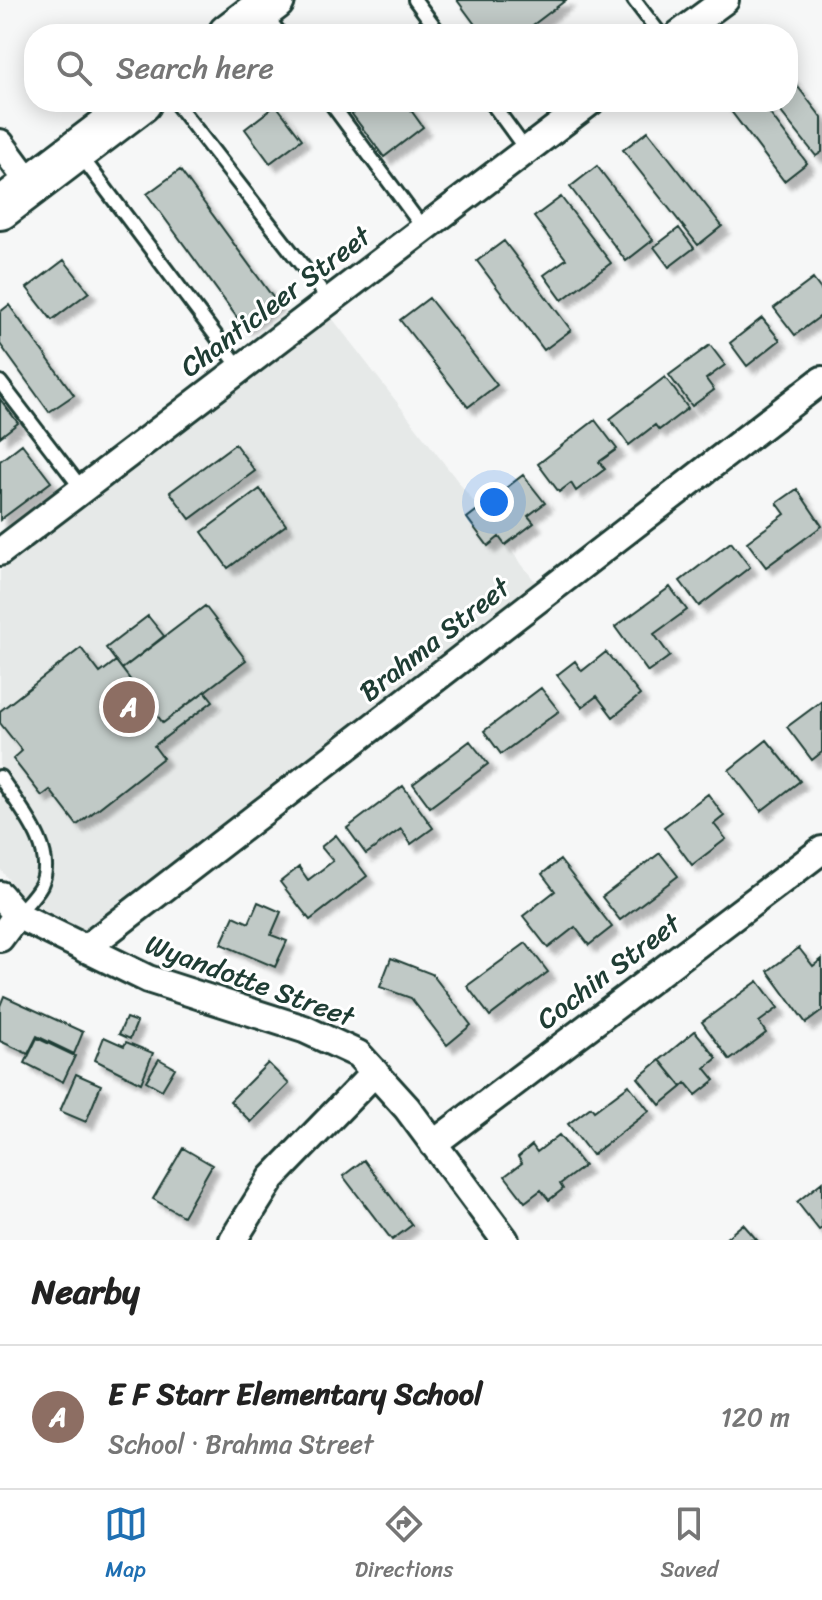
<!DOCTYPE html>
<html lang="en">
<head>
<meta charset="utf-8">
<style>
	body { margin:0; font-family:Sriracha,sans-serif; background:#f6f6f6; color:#222 }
	.you { position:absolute; left:494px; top:502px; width:28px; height:28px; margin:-20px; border:6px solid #fff; border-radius:50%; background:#1a73e8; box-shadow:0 0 0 12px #1a73e833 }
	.badge { display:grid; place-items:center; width:52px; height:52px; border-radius:50%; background:#1f6fb2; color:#fff; font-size:26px; font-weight:700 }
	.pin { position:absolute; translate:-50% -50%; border:4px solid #fff; box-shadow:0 2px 8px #0006 }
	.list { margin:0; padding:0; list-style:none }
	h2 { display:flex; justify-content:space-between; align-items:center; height:104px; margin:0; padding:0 32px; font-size:34px }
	h2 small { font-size:26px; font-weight:400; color:#767676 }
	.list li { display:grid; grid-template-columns:52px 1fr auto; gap:24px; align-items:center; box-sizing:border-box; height:144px; padding:0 32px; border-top:2px solid #e0e0e0 }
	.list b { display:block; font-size:30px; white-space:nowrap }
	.list p { margin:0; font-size:26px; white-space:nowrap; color:#767676 }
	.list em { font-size:26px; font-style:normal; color:#767676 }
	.icon { flex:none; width:44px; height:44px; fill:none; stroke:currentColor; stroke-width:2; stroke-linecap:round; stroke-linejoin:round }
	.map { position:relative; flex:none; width:822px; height:1240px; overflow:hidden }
	.search { position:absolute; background:#fff; box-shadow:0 4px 20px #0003; left:24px; right:24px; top:24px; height:88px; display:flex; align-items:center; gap:20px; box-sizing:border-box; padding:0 28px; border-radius:32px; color:#767676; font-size:30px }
	.sheet { height:248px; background:#fff }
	nav { display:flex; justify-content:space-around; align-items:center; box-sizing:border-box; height:112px; border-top:2px solid #e0e0e0; background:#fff; font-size:22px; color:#767676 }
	nav a { display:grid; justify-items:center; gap:4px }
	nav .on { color:#1f6fb2 }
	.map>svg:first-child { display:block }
	.built { fill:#e6e9e8 }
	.building { fill:#c0c9c6; stroke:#1f3d34; stroke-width:2; filter:url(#shadow) }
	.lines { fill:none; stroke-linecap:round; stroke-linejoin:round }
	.service-casing { stroke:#1f3d34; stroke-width:18 }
	.minor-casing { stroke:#1f3d34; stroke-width:32 }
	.primary-casing { stroke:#1f3d34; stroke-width:46 }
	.service { stroke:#fff; stroke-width:12 }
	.minor { stroke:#fff; stroke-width:26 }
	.primary { stroke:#fff; stroke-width:40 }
	.labels { text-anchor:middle; stroke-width:6; stroke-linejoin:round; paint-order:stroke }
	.street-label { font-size:28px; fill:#1f3d34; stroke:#fff }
</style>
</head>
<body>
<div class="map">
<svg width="822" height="1240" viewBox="0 0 822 1240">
	<defs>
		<filter id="shadow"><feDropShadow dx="7" dy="7" stdDeviation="2" flood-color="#0004"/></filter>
	</defs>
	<rect width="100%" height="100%" fill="#f6f7f7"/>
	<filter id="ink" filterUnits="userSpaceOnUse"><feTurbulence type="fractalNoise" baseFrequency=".0125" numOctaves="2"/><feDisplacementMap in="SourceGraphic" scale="16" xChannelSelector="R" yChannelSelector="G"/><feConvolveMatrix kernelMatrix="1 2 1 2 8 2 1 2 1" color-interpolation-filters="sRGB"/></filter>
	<g filter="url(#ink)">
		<path class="built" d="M 332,318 L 537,584 L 85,936 L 20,894 L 0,869 L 0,571 Z"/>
		<path class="building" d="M 457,0 L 566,0 L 521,34 L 513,29 L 507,34 L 482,34 Z
			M 788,74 L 822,118 L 822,152 L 816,156 L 773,102 L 788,102 Z
			M 343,102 L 405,102 L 423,127 L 384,157 Z
			M 724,102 L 761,102 L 807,163 L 784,181 Z
			M 276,105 L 302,139 L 270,163 L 245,129 Z
			M 648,131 L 722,226 L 698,245 L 623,150 Z
			M 597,166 L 653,240 L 626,261 L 570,187 Z
			M 180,170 L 277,303 L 244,327 L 147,194 Z
			M 561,197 L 611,263 L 562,300 L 544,275 L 566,259 L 534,217 Z
			M 679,228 L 694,248 L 669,267 L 654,247 Z
			M 504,241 L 571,330 L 544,350 L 477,261 Z
			M 64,260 L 89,292 L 52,320 L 27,288 Z
			M 813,279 L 822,291 L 822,315 L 795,335 L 774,308 Z
			M 429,298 L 497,385 L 468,407 L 400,320 Z
			M 9,305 L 74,395 L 49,412 L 0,344 L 0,312 Z
			M 762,318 L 780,340 L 747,366 L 730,343 Z
			M 710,345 L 725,365 L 706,379 L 714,390 L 692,406 L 669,375 Z
			M 665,377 L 688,408 L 659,430 L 655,425 L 629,445 L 610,419 Z
			M 0,399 L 18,423 L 0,437 Z
			M 595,420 L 617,449 L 599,462 L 605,469 L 576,491 L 571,483 L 559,492 L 538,464 Z
			M 22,444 L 51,482 L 0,520 L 0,461 Z
			M 235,444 L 255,471 L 190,519 L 170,492 Z
			M 523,475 L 545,503 L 528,516 L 534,523 L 505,545 L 499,537 L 488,546 L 467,518 Z
			M 260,489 L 286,525 L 228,568 L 202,532 Z
			M 797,489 L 822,526 L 766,567 L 747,542 L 785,514 L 777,503 Z
			M 731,542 L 750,567 L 699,606 L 680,581 Z
			M 670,587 L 687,610 L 654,634 L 670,656 L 648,672 L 615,627 Z
			M 205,606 L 246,660 L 163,723 L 122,669 Z
			M 148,616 L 164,636 L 122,669 L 106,648 Z
			M 81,648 L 100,673 L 116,661 L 163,723 L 205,691 L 213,701 L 154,746 L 163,758 L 77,825 L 50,790 L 42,796 L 13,759 L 22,751 L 0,723 L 0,711 Z
			M 606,652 L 640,695 L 613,717 L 597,696 L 582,707 L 557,675 L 575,661 L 582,671 Z
			M 541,688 L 559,711 L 501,754 L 484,731 Z
			M 822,701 L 822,752 L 812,760 L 787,727 Z
			M 767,740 L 800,781 L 761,811 L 729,770 Z
			M 470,741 L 488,764 L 430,807 L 413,784 Z
			M 403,786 L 433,828 L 411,844 L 401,829 L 366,854 L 347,828 Z
			M 708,794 L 724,816 L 714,824 L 726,839 L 692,865 L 664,827 Z
			M 336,835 L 367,876 L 310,920 L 280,882 L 299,867 L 308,880 L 333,861 L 321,847 Z
			M 660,853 L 678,876 L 620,920 L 602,897 Z
			M 560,860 L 612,927 L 589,945 L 575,927 L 548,948 L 523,916 L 555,891 L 542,874 Z
			M 258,902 L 281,912 L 271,935 L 287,941 L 275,967 L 221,944 L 234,916 L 249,923 Z
			M 526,943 L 548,972 L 490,1016 L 467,986 Z
			M 799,948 L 813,966 L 822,959 L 822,1011 L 806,1023 L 768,971 Z
			M 391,958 L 432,974 L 471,1025 L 447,1045 L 411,998 L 380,987 Z
			M 758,981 L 778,1008 L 759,1022 L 766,1033 L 730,1060 L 702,1022 Z
			M 4,996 L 83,1032 L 74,1054 L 37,1036 L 28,1054 L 0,1041 L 0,1006 Z
			M 126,1018 L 137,1022 L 130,1039 L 119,1034 Z
			M 695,1031 L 717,1058 L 705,1068 L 715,1080 L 696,1095 L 686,1083 L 682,1087 L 660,1060 Z
			M 104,1037 L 124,1046 L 126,1042 L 153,1053 L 141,1083 L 95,1060 Z
			M 37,1038 L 75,1056 L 63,1082 L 25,1063 Z
			M 159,1059 L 175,1068 L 162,1090 L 146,1081 Z
			M 660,1060 L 682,1087 L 660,1105 L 638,1078 Z
			M 268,1063 L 289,1084 L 251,1122 L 230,1101 Z
			M 76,1074 L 101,1085 L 86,1122 L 60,1111 Z
			M 629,1085 L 649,1111 L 592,1155 L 568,1124 L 591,1107 L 594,1111 Z
			M 559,1135 L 584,1166 L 560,1184 L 563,1189 L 549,1200 L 541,1190 L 525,1202 L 505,1176 L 522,1163 L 518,1157 L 532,1145 L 537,1152 Z
			M 183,1148 L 212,1165 L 183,1216 L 153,1199 Z
			M 364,1160 L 412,1225 L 392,1240 L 343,1176 Z
			M 822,1182 L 822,1228 L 819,1230 L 797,1202 Z
			M 743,1224 L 757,1240 L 724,1240 Z"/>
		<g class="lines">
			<defs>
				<path id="service" d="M 415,0 L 440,34
					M 634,0 L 660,34
					M 265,14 L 280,34
					M 175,102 L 329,300
					M 330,102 L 423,228
					M 491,102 L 526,150
					M 81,156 L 240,368
					M 0,382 L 82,489
					M 0,777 C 18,806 58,849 41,885 C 35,896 24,906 17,915"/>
				<path id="minor" d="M 679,34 L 725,0
					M 0,143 L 31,185
					M 0,552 L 590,102
					M 0,895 L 17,915 L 148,979 L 304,1029 L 358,1054 L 407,1108 L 505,1240
					M 0,938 L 17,915
					M 85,949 L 822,380
					M 433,1144 L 822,850
					M 233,1240 L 272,1178 L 375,1072"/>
				<path id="primary" d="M 229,34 L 274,0
					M 0,209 L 141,102"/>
			</defs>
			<use href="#service" class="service-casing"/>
			<use href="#minor" class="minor-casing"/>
			<use href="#primary" class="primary-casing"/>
			<use href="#service" class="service"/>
			<use href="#minor" class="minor"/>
			<use href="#primary" class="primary"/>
		</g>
	</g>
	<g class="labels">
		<g class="street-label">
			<text transform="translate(275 301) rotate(-37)" y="10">Chanticleer Street</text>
			<text transform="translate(434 639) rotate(-38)" y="10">Brahma Street</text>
			<text transform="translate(608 971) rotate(-37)" y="10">Cochin Street</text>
			<text transform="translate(250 980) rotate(20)" y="10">Wyandotte Street</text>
		</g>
	</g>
</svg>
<div class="you"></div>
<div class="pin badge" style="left:129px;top:707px;background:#8d6e63">A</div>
<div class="search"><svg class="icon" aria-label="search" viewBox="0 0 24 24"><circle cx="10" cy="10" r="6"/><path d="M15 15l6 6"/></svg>Search here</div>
</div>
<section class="sheet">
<h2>Nearby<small></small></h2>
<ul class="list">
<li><span class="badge" style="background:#8d6e63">A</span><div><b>E F Starr Elementary School</b><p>School · Brahma Street</p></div><em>120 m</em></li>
</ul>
</section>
<nav>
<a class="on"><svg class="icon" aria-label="map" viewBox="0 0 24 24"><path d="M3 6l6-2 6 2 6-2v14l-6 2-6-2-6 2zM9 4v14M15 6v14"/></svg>Map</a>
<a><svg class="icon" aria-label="directions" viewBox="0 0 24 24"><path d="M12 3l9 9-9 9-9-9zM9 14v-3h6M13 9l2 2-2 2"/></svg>Directions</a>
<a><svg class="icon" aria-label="saved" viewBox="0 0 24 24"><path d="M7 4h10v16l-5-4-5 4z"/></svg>Saved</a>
</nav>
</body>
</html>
